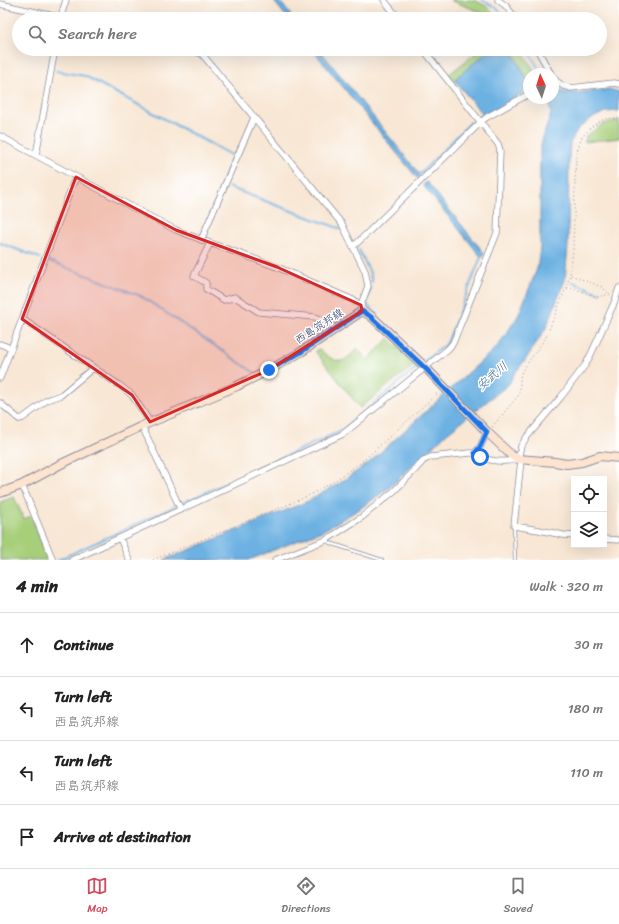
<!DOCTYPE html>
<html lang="en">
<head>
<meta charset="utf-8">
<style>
	body { margin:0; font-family:Sriracha,"Klee One",sans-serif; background:#f2f2f2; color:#222 }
	.controls { position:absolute; right:12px; bottom:12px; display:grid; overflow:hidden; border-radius:0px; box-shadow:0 4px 16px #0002 }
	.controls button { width:36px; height:36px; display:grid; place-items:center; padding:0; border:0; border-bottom:1px solid #e0e0e0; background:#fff; color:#222; font:20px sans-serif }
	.compass { position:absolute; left:523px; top:68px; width:36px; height:36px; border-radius:50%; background:#fff; box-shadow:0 4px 16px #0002; rotate:356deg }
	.stop { position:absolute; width:12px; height:12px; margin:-9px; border:3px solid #1a73e8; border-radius:50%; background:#fff }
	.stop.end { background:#1a73e8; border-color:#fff; box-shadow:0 1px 4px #0008 }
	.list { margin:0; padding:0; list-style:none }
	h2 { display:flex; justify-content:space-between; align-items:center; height:52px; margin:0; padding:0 16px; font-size:17px }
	h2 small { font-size:13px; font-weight:400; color:#767676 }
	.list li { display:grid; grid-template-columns:26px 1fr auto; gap:12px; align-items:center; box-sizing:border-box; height:64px; padding:0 16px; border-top:1px solid #e0e0e0 }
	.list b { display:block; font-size:15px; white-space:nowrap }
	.list p { margin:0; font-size:13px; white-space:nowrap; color:#767676 }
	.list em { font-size:13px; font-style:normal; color:#767676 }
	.icon { flex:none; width:22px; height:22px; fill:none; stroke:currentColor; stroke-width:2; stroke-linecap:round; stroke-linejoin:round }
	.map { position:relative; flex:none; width:619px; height:560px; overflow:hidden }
	.search { position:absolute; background:#fff; box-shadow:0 4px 16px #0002; left:12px; right:12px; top:12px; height:44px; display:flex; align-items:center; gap:10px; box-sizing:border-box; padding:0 14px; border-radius:22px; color:#767676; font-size:15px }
	.sheet { height:308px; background:#fff }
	nav { display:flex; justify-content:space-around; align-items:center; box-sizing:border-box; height:56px; border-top:1px solid #e0e0e0; background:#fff; font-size:11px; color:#767676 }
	nav a { display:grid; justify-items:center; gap:2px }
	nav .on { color:#d1495b }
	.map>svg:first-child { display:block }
	.green { fill:#a7cf7a; stroke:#617f6c }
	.water { fill:#6cb1e2; stroke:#4470a0 }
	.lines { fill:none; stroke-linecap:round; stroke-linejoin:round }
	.stream { stroke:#6cb1e2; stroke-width:2 }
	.service-casing { stroke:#8a8b99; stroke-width:4 }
	.minor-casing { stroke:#8a8b99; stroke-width:7 }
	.secondary-casing { stroke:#8a8b99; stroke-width:10 }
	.path { stroke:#8a8b99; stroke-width:1; stroke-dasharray:1 3; stroke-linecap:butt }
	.service { stroke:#fff; stroke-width:2.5 }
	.minor { stroke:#fff; stroke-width:5.5 }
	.secondary { stroke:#fde4d0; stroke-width:8 }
	.route { stroke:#1a73e8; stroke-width:5 }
	.marked { fill:#d62828; fill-opacity:0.2; stroke:#d62828; stroke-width:3; stroke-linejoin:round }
	.labels { text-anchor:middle; stroke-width:3; stroke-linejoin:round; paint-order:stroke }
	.street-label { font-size:11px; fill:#1b2f5e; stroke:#fff }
	.water-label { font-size:12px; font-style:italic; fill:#375c8c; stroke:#fff }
</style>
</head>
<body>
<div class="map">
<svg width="619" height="560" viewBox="0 0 619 560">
	<rect width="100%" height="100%" fill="#fff"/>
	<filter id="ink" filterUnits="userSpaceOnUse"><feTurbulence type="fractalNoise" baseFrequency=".025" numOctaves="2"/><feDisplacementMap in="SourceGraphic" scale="8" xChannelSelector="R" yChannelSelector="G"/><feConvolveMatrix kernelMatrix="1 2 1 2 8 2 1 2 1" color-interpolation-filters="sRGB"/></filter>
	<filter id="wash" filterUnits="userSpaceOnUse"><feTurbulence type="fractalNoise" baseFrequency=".012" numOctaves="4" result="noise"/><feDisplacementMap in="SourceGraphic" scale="16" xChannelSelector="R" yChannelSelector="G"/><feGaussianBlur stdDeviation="0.9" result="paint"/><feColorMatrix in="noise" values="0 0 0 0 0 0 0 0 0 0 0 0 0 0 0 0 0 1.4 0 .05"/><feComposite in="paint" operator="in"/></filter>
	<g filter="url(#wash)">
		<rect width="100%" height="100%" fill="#f8e7d4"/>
		<path class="green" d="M 450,0 L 474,0 L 486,6 L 499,19 L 487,19 L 480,12 Z
			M 481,49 L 491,49 L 456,78 L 456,82 L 448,75 Z
			M 511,49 L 521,49 L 536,74 L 529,74 L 529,83 Z
			M 615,121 L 619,121 L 619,138 L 585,142 L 586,136 L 603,124 Z
			M 389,338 L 414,365 L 360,408 L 315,351 L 318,349 C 336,362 341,368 357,348 L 367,360 Z
			M 14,497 L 24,519 L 31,516 L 49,560 L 0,560 L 0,502 Z"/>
		<path class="water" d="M 273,0 L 279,0 L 294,19 L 288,19 Z
			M 312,49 L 319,49 L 420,175 L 417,178 Z
			M 491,49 L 510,49 L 529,83 L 529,90 L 484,116 L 456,82 L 456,78 Z
			M 553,87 L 563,92 L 577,93 L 609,89 L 619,92 L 619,111 L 606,112 L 592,118 L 578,129 L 570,143 L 569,157 L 568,245 L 565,280 L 546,328 L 526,359 L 514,374 L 509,384 L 447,433 L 390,487 L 358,510 L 324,530 L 249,560 L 164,560 L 306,502 L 340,483 L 370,462 L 498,346 L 518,316 L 537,269 L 540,248 L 540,149 L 543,137 L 551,114 L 548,98 L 553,98 Z
			M 427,182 L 484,253 L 482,258 L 423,185 Z"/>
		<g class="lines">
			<path class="stream" d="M 482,0 L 498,9 L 507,19
				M 527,49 L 542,74
				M 56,71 L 85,76 L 233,156 L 221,185
				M 420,174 L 471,122
				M 228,187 L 297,213 L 341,229
				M 0,243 L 40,258
				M 359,250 L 370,273 L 372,282
				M 49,261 L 141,296 L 255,373
				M 572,282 L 600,293
				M 371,288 L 366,304 L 378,315
				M 425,361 L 447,343 L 481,257
				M 182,503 L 341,431 L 416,368
				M 58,560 L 176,506"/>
		</g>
	</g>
	<g filter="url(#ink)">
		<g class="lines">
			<defs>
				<path id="service" d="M 514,527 L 515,560
					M 326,540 L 330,543 L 382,560"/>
				<path id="minor" d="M 384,0 L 399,19
					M 498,0 L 506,6 L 516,19
					M 0,4 L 67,19
					M 60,19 L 66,0
					M 189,49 L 202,54 L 342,224 L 365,271 L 368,286 L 361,305 L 362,309
					M 537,49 L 551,74
					M 553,77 L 555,80 L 563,86 L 571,88 L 614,83 L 619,84
					M 0,136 L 147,215 L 176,230 L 210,243 L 277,267 L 353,300 L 361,305
					M 36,155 L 55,49
					M 201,240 L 253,120 L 255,119
					M 210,243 L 194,276 L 206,283 L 206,289 L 224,300 L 235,297 L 259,312 L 315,317 L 321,319 L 335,329
					M 353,247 L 481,122 L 487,117 L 529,94
					M 22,319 L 119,385 L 132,395 L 150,422
					M 0,344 L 11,348
					M 0,378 L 72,186 L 76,177
					M 0,403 L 19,419 L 23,418 L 47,400 L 61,395 L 93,368
					M 142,426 L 181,510
					M 475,453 C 487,462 504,463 518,459 L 521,446 L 526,438 L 561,397 L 586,364 L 593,350 L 615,301 L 619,288
					M 521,460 L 514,526 L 539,530 L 563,535 L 574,536
					M 22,485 L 53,560
					M 120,538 L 129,560
					M 604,539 L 618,540
					M 72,560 L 343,434 L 448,349 L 453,343 L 497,233 L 500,150 L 498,144 L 423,49
					M 275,560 L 326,540 L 362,517 L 394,491 L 416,469 L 424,460 L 431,457 L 470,453 L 475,453 L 480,447 L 487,432"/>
				<path id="secondary" d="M 0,493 L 22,485 L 59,465 L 142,426 L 237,386 L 269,370 L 301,352 L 362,311 L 371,316 L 425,367 L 487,432 L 511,455 L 518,459 L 555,462 L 567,464 L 582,462 L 600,456 L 619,458"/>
			</defs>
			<use href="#service" class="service-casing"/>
			<use href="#minor" class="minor-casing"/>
			<use href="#secondary" class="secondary-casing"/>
			<path class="path" d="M 571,275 L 602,287 L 609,294
				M 567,288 L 573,288 L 597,297 L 610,294
				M 492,427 L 518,396 L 520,390 L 520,378 L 522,371 L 546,337 L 566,288 L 570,274 L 573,250 L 576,154 L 582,137 L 591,127 L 604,119 L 619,118
				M 153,560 L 306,497 L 336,480 L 364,460 L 439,392"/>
			<use href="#service" class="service"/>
			<use href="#minor" class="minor"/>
			<use href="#secondary" class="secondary"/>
		</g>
	</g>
	<g class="lines" filter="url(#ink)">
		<path class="route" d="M 269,370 L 301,352 L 362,311 L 370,316 L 425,368 L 487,432 L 480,447 L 475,453 L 480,457"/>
	</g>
	<path class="marked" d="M 76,177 L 176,230 L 277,267 L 361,305 L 362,311 L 269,370 L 150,422 L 132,395 L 22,319 Z"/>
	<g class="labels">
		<g class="street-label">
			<text transform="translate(319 326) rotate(-33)" y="4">西島筑邦線</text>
		</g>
		<g class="water-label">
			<text transform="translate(492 376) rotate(-41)" y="4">安武川</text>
		</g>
	</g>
</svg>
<div class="controls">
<button><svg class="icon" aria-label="locate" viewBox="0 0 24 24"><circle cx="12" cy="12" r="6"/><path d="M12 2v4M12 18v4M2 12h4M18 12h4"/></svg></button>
<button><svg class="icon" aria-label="layers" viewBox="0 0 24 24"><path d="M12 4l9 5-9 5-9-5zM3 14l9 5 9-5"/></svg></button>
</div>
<svg class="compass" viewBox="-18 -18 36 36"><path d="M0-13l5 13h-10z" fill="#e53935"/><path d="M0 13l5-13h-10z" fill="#767676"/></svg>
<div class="stop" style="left:480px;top:457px"></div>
<div class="stop end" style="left:269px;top:370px"></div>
<div class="search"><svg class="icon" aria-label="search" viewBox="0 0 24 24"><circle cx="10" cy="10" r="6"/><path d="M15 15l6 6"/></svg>Search here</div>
</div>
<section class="sheet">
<h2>4 min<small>Walk · 320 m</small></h2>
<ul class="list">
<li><svg class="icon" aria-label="ahead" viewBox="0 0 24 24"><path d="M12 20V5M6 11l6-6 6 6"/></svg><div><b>Continue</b></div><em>30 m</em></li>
<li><svg class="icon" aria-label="left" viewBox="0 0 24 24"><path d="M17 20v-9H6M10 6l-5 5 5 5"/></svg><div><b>Turn left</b><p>西島筑邦線</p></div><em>180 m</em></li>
<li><svg class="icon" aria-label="left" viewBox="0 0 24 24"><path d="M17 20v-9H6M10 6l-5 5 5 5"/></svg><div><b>Turn left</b><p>西島筑邦線</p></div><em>110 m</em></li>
<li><svg class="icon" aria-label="arrive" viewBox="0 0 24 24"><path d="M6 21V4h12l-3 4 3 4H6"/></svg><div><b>Arrive at destination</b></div></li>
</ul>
</section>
<nav>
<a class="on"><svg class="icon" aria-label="map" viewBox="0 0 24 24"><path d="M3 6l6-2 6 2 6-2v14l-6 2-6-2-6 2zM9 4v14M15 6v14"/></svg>Map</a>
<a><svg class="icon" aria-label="directions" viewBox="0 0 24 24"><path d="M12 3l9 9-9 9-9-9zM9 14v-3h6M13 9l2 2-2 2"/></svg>Directions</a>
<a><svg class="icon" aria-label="saved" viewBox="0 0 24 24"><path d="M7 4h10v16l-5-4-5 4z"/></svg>Saved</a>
</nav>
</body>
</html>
